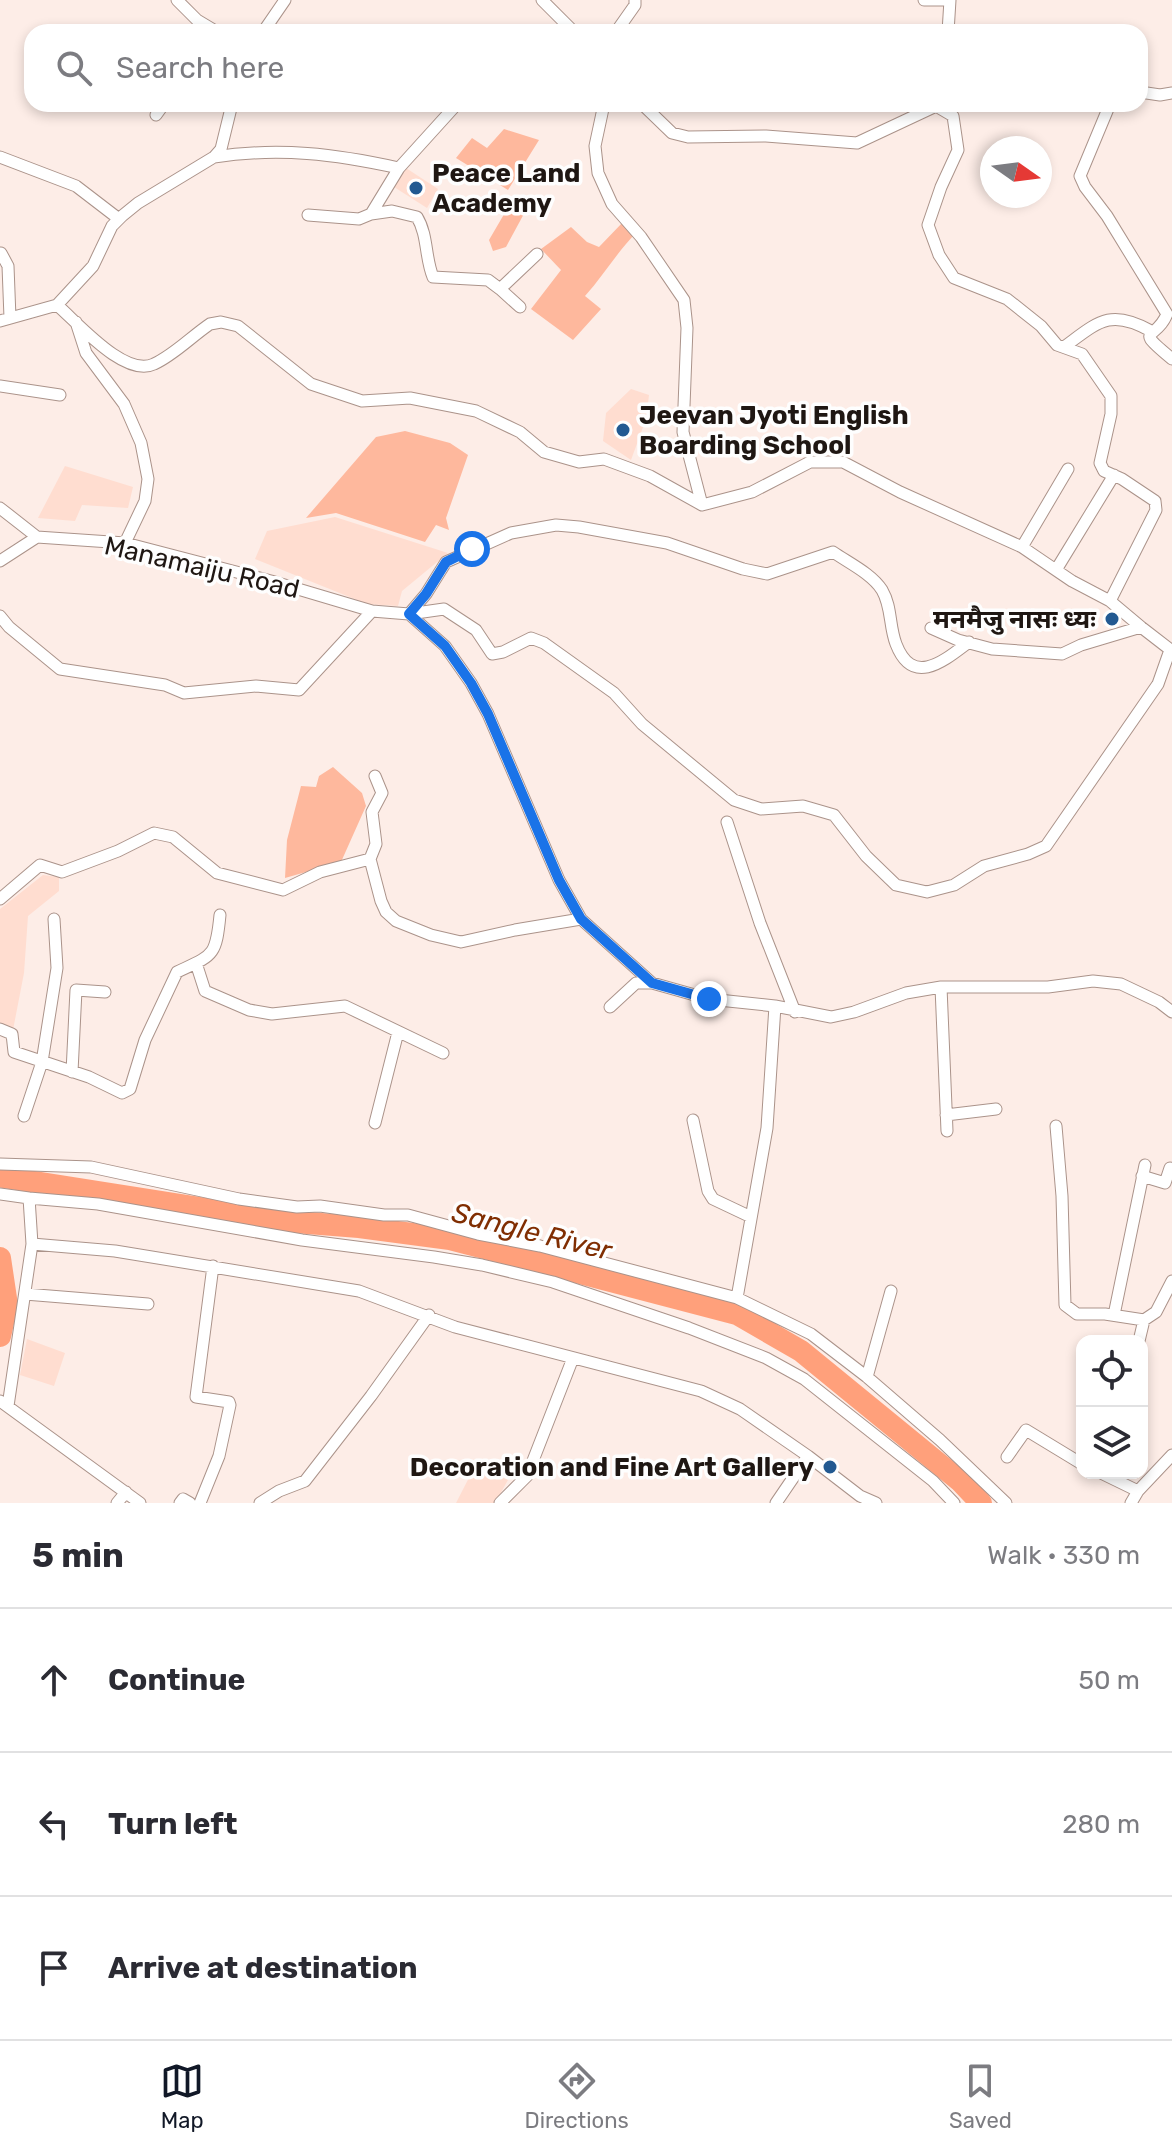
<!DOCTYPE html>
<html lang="en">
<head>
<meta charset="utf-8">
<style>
	body { margin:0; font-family:Rubik,"Noto Sans Devanagari",sans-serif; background:#f7f7f7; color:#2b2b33 }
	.controls { position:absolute; right:24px; bottom:24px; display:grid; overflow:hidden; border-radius:16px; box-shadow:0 4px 12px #0003 }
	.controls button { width:72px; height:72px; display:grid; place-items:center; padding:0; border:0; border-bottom:2px solid #e1e1e2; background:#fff; color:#2b2b33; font:40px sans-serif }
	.compass { position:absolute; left:980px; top:136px; width:72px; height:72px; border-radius:50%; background:#fff; box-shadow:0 4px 12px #0003; rotate:104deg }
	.stop { position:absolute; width:24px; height:24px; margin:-18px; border:6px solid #1a73e8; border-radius:50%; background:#fff }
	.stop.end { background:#1a73e8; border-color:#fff; box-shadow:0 2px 8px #0008 }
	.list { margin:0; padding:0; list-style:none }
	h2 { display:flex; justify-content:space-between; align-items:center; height:104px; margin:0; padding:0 32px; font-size:34px }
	h2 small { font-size:26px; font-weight:400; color:#7c7c81 }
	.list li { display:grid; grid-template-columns:52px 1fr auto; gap:24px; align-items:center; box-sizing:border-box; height:144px; padding:0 32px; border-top:2px solid #e1e1e2 }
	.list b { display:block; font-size:30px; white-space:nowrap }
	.list em { font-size:26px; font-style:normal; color:#7c7c81 }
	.icon { flex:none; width:44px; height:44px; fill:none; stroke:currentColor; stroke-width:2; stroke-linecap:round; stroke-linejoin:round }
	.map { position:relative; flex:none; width:1172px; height:1503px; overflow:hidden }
	.search { position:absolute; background:#fff; box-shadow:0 4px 12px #0003; left:24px; right:24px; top:24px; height:88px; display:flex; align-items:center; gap:20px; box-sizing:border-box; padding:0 28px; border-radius:24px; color:#7c7c81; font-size:30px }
	.sheet { height:536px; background:#fff }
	nav { display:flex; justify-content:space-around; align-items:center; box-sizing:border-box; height:112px; border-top:2px solid #e1e1e2; background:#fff; font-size:22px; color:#7c7c81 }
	nav a { display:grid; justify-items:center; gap:4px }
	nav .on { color:#111827 }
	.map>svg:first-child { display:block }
	.built { fill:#ffddd0 }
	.green { fill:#feb89d }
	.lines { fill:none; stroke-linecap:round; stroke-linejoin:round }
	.river { stroke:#ffa07b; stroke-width:22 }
	.minor-casing { stroke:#ab938a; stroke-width:13 }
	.minor { stroke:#fff; stroke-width:11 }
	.route { stroke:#1a73e8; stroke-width:10 }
	.poi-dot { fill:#225991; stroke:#fefefe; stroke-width:3 }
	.labels { text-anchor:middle; stroke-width:7; stroke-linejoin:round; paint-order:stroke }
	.poi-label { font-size:26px; font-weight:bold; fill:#1f1713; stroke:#fefefe; text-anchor:start }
	.street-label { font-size:26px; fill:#1f1713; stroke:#fefefe }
	.water-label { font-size:28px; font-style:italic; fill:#802e02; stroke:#fefefe }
</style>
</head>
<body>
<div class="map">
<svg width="1172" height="1503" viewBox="0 0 1172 1503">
	<rect width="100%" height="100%" fill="#fdede7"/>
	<path class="built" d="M 406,168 L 438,189 L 427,208 L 394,187 Z
		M 631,389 L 649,395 L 646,419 L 631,460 L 603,441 L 606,413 Z
		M 65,466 L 133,487 L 128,508 L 82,505 L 75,521 L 38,518 Z
		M 335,517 L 448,553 L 402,591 L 398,606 L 367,604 L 255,559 L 267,531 Z
		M 43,875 L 59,877 L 59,891 L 28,916 L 24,973 L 13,1030 L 0,1025 L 0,909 Z
		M 27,1339 L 65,1353 L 54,1386 L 20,1375 Z
		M 475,1466 L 508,1480 L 495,1503 L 456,1503 Z"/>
	<path class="green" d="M 504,129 L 539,140 L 508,190 L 456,158 L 472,138 L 487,148 Z
		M 514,197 L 526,210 L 506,247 L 493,251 L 489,240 Z
		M 624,221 L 637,232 C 617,252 604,275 585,296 L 601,309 L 573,340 L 531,309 L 561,270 L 541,249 L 571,227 L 587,242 L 599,247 Z
		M 405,431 L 450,443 L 468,455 L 446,518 L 449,530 L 436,525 L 425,542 L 336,513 L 306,518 L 376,437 Z
		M 333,767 L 362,793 L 366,806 L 341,862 L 285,878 L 287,840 L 301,786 L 316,787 L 319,776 Z"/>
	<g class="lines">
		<path class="river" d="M 3,1177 L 282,1221 L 359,1227 L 450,1239 L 737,1314 L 801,1351 L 960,1481 L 981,1503
			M 0,1258 L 7,1305 L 0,1336"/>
		<defs>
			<path id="minor" d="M 177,0 L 197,20 L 217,32
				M 542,0 L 574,32
				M 924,0 L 947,0
				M 263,32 L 285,0
				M 616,32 L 635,5 L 635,0
				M 948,32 L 950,0
				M 1140,92 L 1160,95 L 1172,93
				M 604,104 L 595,146 L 598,173 L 612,204 L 641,237 L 684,300 L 687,328 L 683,432 L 702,505
				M 642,104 L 672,133 L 688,137 L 766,136 L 857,143 L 936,106 L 953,116 L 958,150 L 941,187 L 928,225 L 939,255 L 954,278 L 1007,299 L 1041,326 L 1057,345 L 1082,354 L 1111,396 L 1111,414 L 1100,463 L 1104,471 L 1122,479 L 1155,501 L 1156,510 L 1110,601
				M 1110,104 L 1080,176 L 1085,187 L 1107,216 L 1167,314 C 1156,342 1132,326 1172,359
				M 948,113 L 956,104
				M 156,115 L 164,104
				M 0,157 L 76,186 L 119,219
				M 214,157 C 280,147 335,154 399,168
				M 371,214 L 399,168 L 457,104
				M 308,215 L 359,219 L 371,214 L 392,211 L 417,217 C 428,235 425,258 433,277 L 488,280 L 500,289 L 537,254
				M 1,253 L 8,266 L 10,318
				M 500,289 L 520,307
				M 57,305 C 78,323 125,378 154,364 C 174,355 192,336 210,324 L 221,322 L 238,326 L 311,384 L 362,401 L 410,398 L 476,411 L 520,432 L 544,452 L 579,462 L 604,459 L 650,476 L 702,505 L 752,492 L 810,462 L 843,462 L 900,492 L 1022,547 L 1072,581 L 1110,601 L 1141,627
				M 0,321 L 57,305 L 93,266 L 112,226 L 122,216 L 138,203 L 214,157 L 221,149 L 232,104
				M 76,322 L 86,353 L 124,404 L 141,443 L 148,479 L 145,501 L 125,543
				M 1064,347 C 1098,322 1110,308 1151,331
				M 0,386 L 60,395
				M 0,508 L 37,537
				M 1022,547 L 1068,469
				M 0,561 L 37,537 L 125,543 L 271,581 L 372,611 L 409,614 L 444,609 L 476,630 L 492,654 L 503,652 L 531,638 L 544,643 L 614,693 L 642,724 L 734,800 L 761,809 L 803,806 L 834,815 L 866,856 L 896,885 L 927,892 L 954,885 L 984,866 L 1028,854 L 1046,846 L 1158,684 L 1170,650
				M 1056,570 L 1114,475
				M 409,614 L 445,646 L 471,683 L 488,714 L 559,880 L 581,919 L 652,983 L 709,999 L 775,1006 L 831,1017 L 854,1012 L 906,993 L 941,987 L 1048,987 L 1093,981 L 1121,984 L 1159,1002 L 1172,1012
				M 409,614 L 426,594 L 446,562 L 511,533 L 556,525 L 579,527 L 667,543 L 743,569 L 767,574 L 833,552 C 849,563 872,574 882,590 C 892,607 889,626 896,644 C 913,688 945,660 969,642
				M 0,616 L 9,627 L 60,669 L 165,685 L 184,693 L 256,686 L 299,690 L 372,611
				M 931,628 L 958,640 L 992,649 L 1062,654 L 1081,645 L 1141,627 L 1172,651
				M 375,776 L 382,793 L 372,812 L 376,844 L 370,859 L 381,901 L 386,912 L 396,921 L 431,935 L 461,942 L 515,930 L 581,919
				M 727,822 L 760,923 L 795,1012
				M 0,899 L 40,865 L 62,872 L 118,851 L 154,833 L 173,837 L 217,873 L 283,890 L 320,872 L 370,859
				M 196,963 L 205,991 L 249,1010 L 272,1014 L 345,1006 L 443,1053
				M 941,987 L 947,1131
				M 610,1007 L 636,983 L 652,983
				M 0,1029 L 12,1034 L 14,1052 L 89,1077 L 122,1093 L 130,1089 L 145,1040 L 177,972 C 213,955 216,957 220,915
				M 72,1072 L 76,990 L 105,992
				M 946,1115 L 996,1109
				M 24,1116 L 42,1062 L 57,968 L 54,919
				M 693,1120 L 708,1191 L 713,1199 L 751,1217
				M 375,1123 L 398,1032
				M 1056,1126 L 1062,1196 L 1065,1305 L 1077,1314 L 1105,1314 L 1144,1320 L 1156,1312 L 1172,1281
				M 0,1164 L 91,1167 L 239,1199 L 297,1207 L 320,1206 L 384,1215 L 408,1215 L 478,1234 L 540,1246 L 737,1298 L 811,1334 L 867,1377 L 940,1440 L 1006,1503
				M 1142,1176 L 1165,1183 L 1170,1168
				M 0,1194 L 29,1198
				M 32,1244 L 29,1198 L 98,1204 L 302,1240 L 434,1257 L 482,1265 L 553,1282 L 689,1328 L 766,1358 L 804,1379 L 933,1481 L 954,1503
				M 25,1294 L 148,1304
				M 737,1298 L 767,1128 L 775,1006
				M 1114,1315 L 1145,1165
				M 1139,1341 L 1144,1320
				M 867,1377 L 891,1291
				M 0,1401 L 140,1503
				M 8,1406 L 32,1244 L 115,1251 L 359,1291 L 455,1327 L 701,1391 L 740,1409 L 808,1456 L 860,1496 L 876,1503
				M 1007,1457 L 1026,1430 L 1082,1464
				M 1101,1473 L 1138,1491
				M 117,1503 L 126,1492
				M 180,1503 L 183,1499 L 190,1503
				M 200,1503 L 219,1456 L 230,1405 L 229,1402 L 196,1397 L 213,1266
				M 260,1503 L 279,1491 L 305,1481 L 371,1396 L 429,1315
				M 500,1503 L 527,1476 L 573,1358
				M 776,1503 L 808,1456
				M 1131,1503 L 1138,1491 L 1172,1455"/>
		</defs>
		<use href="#minor" class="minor-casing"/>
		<use href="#minor" class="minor"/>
	</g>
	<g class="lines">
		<path class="route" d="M 472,549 L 446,562 L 426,594 L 409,614 L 445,646 L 471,683 L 488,714 L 559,880 L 581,919 L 652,983 L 709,999"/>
	</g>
	<g class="poi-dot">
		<circle cx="416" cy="188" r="8"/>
		<circle cx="623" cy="430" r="8"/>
		<circle cx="1112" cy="619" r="8"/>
		<circle cx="830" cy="1467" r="8"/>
	</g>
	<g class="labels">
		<g class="poi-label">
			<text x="432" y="182">Peace Land<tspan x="432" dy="30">Academy</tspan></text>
			<text x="639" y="424">Jeevan Jyoti English<tspan x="639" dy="30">Boarding School</tspan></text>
			<text x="1096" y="628" text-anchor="end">मनमैजु नासः ध्यः</text>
			<text x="814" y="1476" text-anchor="end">Decoration and Fine Art Gallery</text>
		</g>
		<g class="street-label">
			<text transform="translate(202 567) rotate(13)" y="9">Manamaiju Road</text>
		</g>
		<g class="water-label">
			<text transform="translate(532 1231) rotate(14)" y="10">Sangle River</text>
		</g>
	</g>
</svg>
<div class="controls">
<button><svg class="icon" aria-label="locate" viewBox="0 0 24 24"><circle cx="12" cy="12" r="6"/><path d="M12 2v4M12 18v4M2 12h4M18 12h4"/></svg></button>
<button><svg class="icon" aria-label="layers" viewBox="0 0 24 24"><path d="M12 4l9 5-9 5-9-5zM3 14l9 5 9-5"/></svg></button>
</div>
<svg class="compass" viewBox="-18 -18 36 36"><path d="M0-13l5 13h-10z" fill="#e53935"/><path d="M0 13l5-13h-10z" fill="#7c7c81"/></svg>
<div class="stop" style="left:472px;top:549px"></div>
<div class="stop end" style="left:709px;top:999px"></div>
<div class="search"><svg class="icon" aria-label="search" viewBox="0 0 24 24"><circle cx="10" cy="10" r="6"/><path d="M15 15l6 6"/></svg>Search here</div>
</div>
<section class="sheet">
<h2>5 min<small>Walk · 330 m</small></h2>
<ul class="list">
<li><svg class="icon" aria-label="ahead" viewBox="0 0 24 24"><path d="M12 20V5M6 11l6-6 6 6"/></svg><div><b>Continue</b></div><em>50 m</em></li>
<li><svg class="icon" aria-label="left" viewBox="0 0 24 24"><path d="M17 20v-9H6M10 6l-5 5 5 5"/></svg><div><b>Turn left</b></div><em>280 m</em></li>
<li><svg class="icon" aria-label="arrive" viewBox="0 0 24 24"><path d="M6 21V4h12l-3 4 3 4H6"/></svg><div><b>Arrive at destination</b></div></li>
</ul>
</section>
<nav>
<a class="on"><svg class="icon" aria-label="map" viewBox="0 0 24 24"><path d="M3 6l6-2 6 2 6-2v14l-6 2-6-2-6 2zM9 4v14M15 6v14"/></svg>Map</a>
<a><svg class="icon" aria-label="directions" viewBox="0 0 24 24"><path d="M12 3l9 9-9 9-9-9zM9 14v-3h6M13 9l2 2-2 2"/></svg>Directions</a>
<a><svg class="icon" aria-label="saved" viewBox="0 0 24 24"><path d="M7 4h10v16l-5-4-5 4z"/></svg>Saved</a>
</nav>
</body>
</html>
